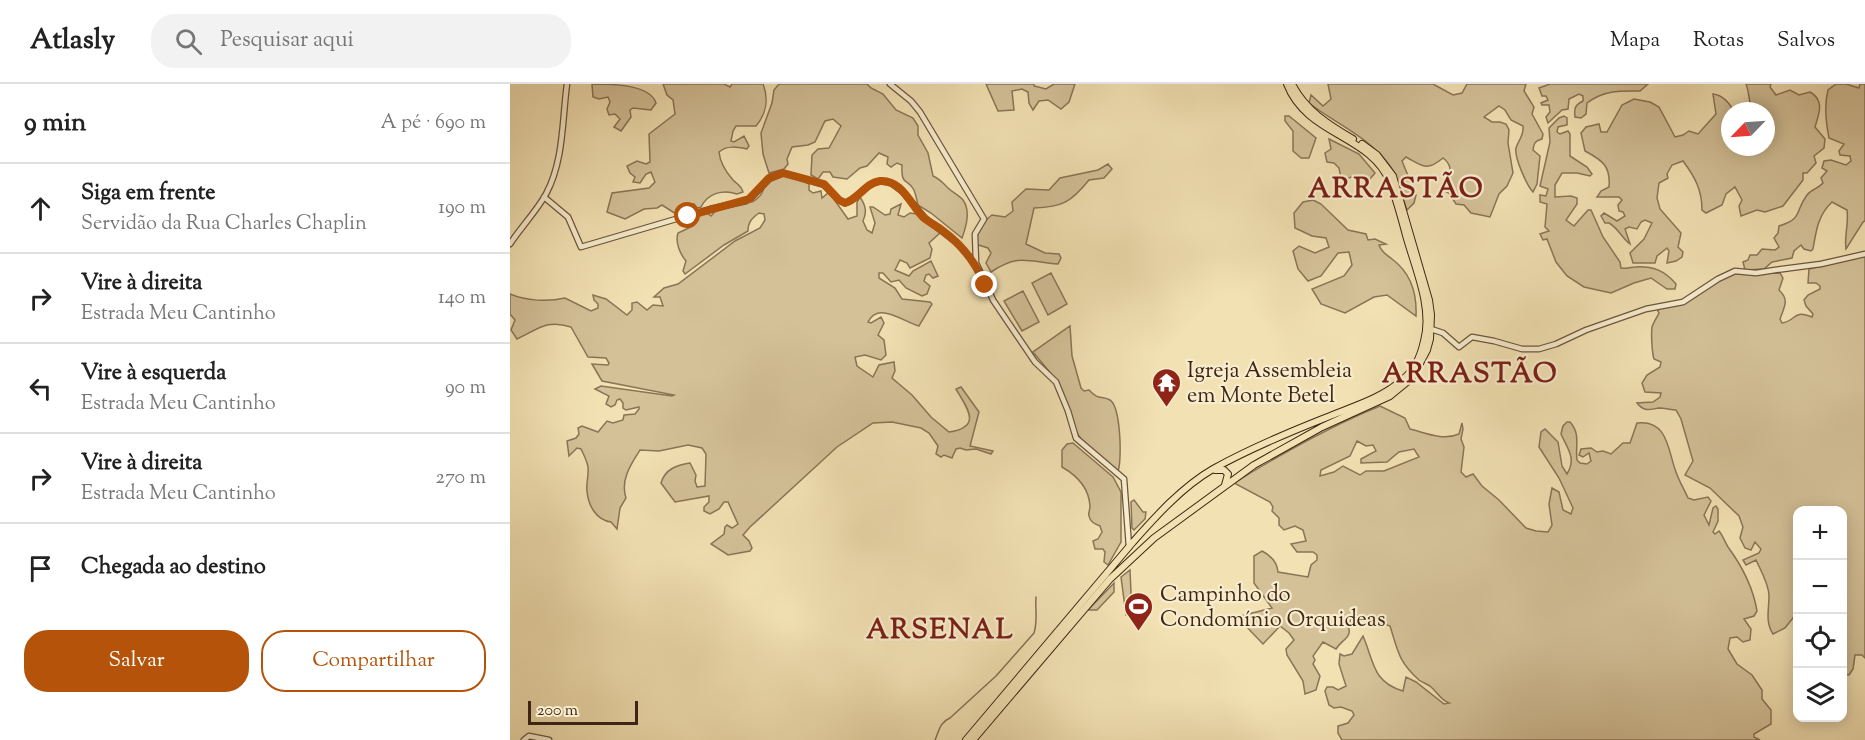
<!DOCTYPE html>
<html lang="pt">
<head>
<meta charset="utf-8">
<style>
	body { margin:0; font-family:"Sorts Mill Goudy",serif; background:#f2f2f2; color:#222 }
	.controls { position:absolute; right:18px; bottom:18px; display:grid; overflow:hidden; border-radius:12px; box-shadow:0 3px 15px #0003 }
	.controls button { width:54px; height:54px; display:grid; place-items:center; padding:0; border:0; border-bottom:2px solid #e0e0e0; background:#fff; color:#222; font:30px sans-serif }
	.compass { position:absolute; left:1211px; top:18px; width:54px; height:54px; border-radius:50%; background:#fff; box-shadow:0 3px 15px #0003; rotate:245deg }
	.scale { position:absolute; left:18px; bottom:15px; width:110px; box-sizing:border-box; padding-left:6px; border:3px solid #3f2614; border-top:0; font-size:16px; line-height:21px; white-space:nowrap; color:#3f2614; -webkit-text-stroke:4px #f7ecce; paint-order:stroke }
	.stop { position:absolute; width:18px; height:18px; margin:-14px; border:4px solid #b45309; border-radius:50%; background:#fff }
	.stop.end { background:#b45309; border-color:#fff; box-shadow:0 2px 6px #0008 }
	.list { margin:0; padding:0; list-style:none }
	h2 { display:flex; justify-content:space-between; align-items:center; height:78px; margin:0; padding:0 24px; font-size:26px }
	h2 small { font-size:20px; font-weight:400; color:#767676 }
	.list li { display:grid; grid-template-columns:39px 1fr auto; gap:18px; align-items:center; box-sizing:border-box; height:90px; padding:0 24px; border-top:2px solid #e0e0e0 }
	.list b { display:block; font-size:22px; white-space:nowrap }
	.list p { margin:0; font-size:20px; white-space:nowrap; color:#767676 }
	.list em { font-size:20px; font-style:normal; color:#767676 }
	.actions { display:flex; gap:12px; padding:18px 24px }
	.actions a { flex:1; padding:14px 0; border:2px solid #b45309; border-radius:24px; text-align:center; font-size:21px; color:#b45309 }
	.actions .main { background:#b45309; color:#fff }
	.icon { flex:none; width:33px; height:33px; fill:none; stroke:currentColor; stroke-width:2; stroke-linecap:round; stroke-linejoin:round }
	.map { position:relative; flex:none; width:1355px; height:656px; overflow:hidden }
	header { display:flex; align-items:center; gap:36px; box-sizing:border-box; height:84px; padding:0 30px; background:#fff; border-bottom:2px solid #e0e0e0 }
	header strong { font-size:28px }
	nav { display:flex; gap:33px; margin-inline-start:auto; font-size:21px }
	.search { width:420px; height:54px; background:#f2f2f2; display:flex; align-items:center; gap:15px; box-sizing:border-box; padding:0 21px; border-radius:24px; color:#767676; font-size:22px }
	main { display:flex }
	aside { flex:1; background:#fff }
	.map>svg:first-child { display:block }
	.green { fill:#d4c198; stroke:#8a7456; stroke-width:1.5; fill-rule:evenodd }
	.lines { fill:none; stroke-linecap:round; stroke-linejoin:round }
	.stream { stroke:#867053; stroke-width:1.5 }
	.tertiary-casing { stroke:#6c553c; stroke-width:7 }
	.trunk-casing { stroke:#3f2614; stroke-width:8 }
	.tertiary { stroke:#f7ecce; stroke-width:4.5 }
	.trunk { stroke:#f2e1b3; stroke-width:6 }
	.route { stroke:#b45309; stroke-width:8 }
	.labels { text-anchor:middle; stroke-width:4.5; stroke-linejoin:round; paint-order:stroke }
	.poi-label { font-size:22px; fill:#3f2614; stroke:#f7ecce; text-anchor:start }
	.district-label { font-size:28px; font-weight:bold; letter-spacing:1.5px; fill:#7a1f14; stroke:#f7ecce }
</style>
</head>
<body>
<header>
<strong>Atlasly</strong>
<div class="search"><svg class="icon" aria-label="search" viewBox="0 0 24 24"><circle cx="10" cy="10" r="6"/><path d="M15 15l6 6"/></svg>Pesquisar aqui</div>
<nav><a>Mapa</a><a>Rotas</a><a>Salvos</a></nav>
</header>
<main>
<aside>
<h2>9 min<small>A pé · 690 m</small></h2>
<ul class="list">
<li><svg class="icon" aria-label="ahead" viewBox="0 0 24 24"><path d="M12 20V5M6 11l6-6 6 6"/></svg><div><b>Siga em frente</b><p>Servidão da Rua Charles Chaplin</p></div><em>190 m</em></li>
<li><svg class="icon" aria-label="right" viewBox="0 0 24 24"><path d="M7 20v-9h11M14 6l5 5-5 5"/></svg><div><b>Vire à direita</b><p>Estrada Meu Cantinho</p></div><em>140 m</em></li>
<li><svg class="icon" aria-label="left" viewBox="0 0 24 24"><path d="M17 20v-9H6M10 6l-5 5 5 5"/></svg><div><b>Vire à esquerda</b><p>Estrada Meu Cantinho</p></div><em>90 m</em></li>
<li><svg class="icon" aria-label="right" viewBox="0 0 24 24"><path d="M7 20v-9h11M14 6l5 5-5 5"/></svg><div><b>Vire à direita</b><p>Estrada Meu Cantinho</p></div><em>270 m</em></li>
<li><svg class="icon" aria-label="arrive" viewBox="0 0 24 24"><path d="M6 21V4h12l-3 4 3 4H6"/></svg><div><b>Chegada ao destino</b></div></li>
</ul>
<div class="actions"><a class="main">Salvar</a><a>Compartilhar</a></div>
</aside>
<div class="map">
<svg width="1355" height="656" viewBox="0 0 1355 656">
	<rect width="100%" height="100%" fill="#f2e1b3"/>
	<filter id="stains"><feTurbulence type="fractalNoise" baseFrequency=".00333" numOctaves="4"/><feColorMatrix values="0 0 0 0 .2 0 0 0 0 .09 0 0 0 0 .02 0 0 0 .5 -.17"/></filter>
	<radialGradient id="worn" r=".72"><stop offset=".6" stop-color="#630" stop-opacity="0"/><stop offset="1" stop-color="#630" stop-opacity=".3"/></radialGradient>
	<path class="green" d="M 82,0 C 101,0 140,0 146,19 L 141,26 L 123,24 L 120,26 L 121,33 L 111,47 L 104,43 L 110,35 L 105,30 L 99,31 L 97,25 L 100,18 L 98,13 L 89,15 L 83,13 Z
		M 153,0 L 214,0 L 220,3 L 222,0 L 253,0 C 259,15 256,30 246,42 L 226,42 L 223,47 L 221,57 L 224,58 L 234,52 L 239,62 L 237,65 C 227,63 217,61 209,68 C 210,79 216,88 223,96 C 228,101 231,101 233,108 L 227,110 C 213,105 198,109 191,123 L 187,124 L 184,120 C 175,119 172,124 166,130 L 152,121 L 147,124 L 134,125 L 115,135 L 97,128 L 102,109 L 139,104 L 145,98 L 141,88 L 136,90 L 130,99 L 123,98 L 125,93 L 120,89 L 117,82 L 127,77 L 136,80 L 140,78 L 139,50 L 165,30 L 163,16 L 157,11 Z
		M 269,0 L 357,0 L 361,4 L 373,10 L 386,26 L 403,34 L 408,42 L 408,51 L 418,69 L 423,92 C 430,95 432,98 438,104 C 442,108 449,111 453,116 C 461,127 456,143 452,154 L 421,129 L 408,121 C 407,117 406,111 404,106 C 397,93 391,103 392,81 L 387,79 L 381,83 L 377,80 L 378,73 L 369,69 L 357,82 L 350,84 L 337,95 L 323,93 L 320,88 L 313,88 L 308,95 L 301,91 L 302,71 L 308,65 L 319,64 L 331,42 L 323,35 L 315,37 L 305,58 L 298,61 L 282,63 L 277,75 L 278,80 L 274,85 L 259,89 L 253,70 L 251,49 L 262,19 L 264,6 Z
		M 476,0 L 524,0 L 524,2 L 536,5 L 544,0 L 565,0 L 559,18 L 551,25 L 538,16 L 529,17 L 523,26 L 519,19 L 518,8 L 512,5 L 502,7 L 504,26 L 488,27 Z
		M 818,0 L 923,0 L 943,11 L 952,9 L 957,0 L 1016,0 L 1014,7 L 1024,23 L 1022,30 L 1033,50 L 1032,55 C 1025,57 1024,59 1023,66 L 1030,72 L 1027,100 L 1023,108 C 1017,102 1004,73 1006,64 C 1009,55 1014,52 1013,42 L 1001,36 L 995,26 L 989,22 L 974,33 L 982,38 L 990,38 L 996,40 L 999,46 L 998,59 L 1003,89 L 997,102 L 989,110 L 980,133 L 961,129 L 954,121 L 946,120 L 939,109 L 933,106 L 934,99 L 939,95 C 941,86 941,80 933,74 C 916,88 913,82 896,73 L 892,77 L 906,111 L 904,119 L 897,126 C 892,112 888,94 880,82 C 859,53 826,40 799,19 L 801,11 L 813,22 L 821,15 Z
		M 1040,0 L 1138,0 L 1130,7 C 1109,7 1094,6 1077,19 L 1076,30 L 1071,34 L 1065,33 C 1064,24 1065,21 1073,17 L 1073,12 L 1069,10 L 1059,15 L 1058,25 L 1052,26 L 1038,39 L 1036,33 L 1040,28 L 1039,21 L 1032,21 L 1031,19 L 1038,16 L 1036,12 L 1032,12 L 1029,4 Z
		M 1236,0 L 1261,0 L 1260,3 L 1266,11 L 1280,6 L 1289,11 L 1300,8 C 1315,16 1309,30 1305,43 L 1315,55 L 1314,64 L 1304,72 L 1306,79 L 1297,89 L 1293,89 L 1293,96 L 1273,122 L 1255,128 L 1247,126 L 1231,132 L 1229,122 L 1232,116 L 1225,103 L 1216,110 L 1212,121 L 1196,129 L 1192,126 C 1192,106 1185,93 1173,77 L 1162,81 L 1157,90 L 1158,94 L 1149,99 L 1147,114 L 1150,125 L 1171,149 L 1168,163 L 1173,168 L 1172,173 L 1166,177 L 1157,179 L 1159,167 L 1157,164 L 1147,172 L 1145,179 L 1123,179 L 1120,169 L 1134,155 L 1142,139 L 1135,136 L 1131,138 L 1127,145 L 1119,143 L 1115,145 L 1120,160 C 1112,154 1108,144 1099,139 L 1095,139 L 1091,132 L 1094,129 L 1107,137 L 1115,132 L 1113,128 L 1109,127 L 1108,121 L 1112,116 L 1109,113 L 1087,113 L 1091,107 L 1099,103 C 1101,82 1092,76 1075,67 L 1071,49 L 1076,43 L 1089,40 L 1091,48 L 1097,48 L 1112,21 L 1124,15 L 1140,18 L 1149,23 L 1165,53 L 1173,51 L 1179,47 L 1188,50 L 1206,30 L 1203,10 C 1213,11 1219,19 1224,27 L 1220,27 L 1220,63 L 1256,63 L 1256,27 L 1243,27 C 1238,18 1240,10 1236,0 Z
		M 1326,0 L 1336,0 L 1349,4 L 1350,0 L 1355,0 L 1355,137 L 1353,138 L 1336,165 C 1334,152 1339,140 1337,126 L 1322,118 C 1308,131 1306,147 1303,165 L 1301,167 L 1294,165 L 1291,161 L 1284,167 L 1282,174 L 1262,178 L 1254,185 L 1235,186 L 1233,178 L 1238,176 L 1240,171 L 1247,171 L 1252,165 L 1265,166 L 1269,163 L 1264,154 L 1268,149 L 1269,142 C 1294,134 1284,128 1297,111 C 1301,105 1308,105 1313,99 L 1311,94 L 1317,87 L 1312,84 L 1314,77 L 1321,76 L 1336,81 L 1341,77 L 1340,72 L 1330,71 L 1329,67 L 1334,60 L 1319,54 C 1316,39 1314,21 1318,6 Z
		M 775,32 L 779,32 L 806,54 L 799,74 L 791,74 L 783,67 L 783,47 L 775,37 Z
		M 1054,32 L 1057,34 L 1057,41 L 1048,43 L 1047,48 L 1050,50 L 1058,47 L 1060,50 L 1060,72 L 1077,83 L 1082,90 L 1080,92 L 1067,89 L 1052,89 L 1045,101 L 1045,113 L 1061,112 L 1067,114 L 1067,120 L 1056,136 L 1064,142 L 1078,126 L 1081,126 L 1093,153 L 1110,178 L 1111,184 C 1116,185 1120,183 1125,183 C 1143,182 1154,186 1166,200 L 1165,205 L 1157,205 L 1141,194 L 1124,199 L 1101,209 L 1074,203 L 1057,192 L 1046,178 L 1037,155 L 1033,156 L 1030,150 L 1039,147 L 1035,143 L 1037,120 L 1030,118 L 1030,111 L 1036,112 L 1038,105 L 1030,102 L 1040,58 L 1039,44 L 1049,34 Z
		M 819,55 L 849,70 L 865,89 L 860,95 L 846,91 L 839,94 L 831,94 L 829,84 L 824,79 L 817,78 L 815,69 L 821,65 Z
		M 598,80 L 602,85 L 594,94 L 579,96 C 561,118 553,123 524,124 L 516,160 L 535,169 L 549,170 L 551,174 L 548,180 C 518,178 510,169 481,188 L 476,179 L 481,169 L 478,164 L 465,160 C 468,148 472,138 482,131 L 495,133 L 503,127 L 502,118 L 516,105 L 539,106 L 550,94 L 588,86 Z
		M 282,91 L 299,100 L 299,106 L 303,109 L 311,107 L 312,114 L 318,109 L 321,111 L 338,135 L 347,132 L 347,118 L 350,113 C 356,122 357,128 353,137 L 357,146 L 362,149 L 365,139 L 360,123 L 363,123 L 375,131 L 380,130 L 381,125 L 391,120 L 388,131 L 394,133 L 400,129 L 407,130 L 431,148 L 419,159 L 422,165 L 420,174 L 400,184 L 397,179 L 390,176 L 385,186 L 399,192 L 403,187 L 421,177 L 428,192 L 423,194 L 419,190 L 416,191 L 414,197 L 420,202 L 417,210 L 412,212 L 396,204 L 389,196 L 381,198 L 373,189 L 369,189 L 369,194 L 385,204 L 392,215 L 420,218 L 422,220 L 409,242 C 394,238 368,217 358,238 L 361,239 L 371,233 L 374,239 L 368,251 L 374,256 L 376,271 L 371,276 L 355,271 L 345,273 L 347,282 L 363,293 L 369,281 L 384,278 L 385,287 L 382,294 L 402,311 L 421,333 L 439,348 C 473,343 457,324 446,305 L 451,303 L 469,328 L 460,362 L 483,367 L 481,370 L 466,365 L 456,366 L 450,364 L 446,365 L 442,374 L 434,371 L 431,373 L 426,370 L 428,362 L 419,349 L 411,344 L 382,338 L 363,339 L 327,363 L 240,443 L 233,451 L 239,457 L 242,464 L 240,467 L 218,471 L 201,460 L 214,450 L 215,443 L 217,441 L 222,444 L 228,440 L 218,418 L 214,418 L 209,425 L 200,430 L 194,427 L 194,423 L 199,418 L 199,412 L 165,418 L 151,399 C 155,385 167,381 180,379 L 186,391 L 185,397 L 187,403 L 195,402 L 196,370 L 192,364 L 178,361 L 149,367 L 130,366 C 121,380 110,396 116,414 L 110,424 L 107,445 L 101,438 C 86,436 78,421 77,407 C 76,399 79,391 78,383 C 77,377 74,371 71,365 L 67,364 L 59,372 L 57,357 L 66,354 L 69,350 L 68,344 L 72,342 L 88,348 L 97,337 L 103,339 L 113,336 L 114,331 L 125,330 L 129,325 L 129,323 L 116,326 L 113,324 L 113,319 L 110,315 L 107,316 L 105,321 L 101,323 L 96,320 L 99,312 L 85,305 L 91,302 L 162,312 L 164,311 L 92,297 L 82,280 L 98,281 L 99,279 L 96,274 L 78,273 L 61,243 C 36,235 29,245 7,255 L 1,246 L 5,236 L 0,230 L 0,210 C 16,217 38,218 55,214 L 81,227 L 88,224 L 88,220 L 84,216 L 83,211 L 96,215 L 117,231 L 122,226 L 122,219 L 127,218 L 137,226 L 143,221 L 153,222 L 150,213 L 144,213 L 154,204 L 168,200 L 225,157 L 250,144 L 255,136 L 254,130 L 249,129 C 242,134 238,138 238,147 L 214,161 L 175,190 L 173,187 L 176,177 C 170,170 165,158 168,149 L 183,142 L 187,132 L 194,127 L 201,132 C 209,121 226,117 239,113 L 242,118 C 262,108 244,93 282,91 Z
		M 803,116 L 811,120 L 838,146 L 856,150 L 858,156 L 865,155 L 876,160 L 869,161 C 872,169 876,170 882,175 C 901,189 907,210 906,232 L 877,211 L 864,213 L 835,229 L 811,220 L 802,205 L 834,192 L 842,181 L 839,168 L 828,169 L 811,192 L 798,197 L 788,185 L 783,167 L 789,162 L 805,169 L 819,163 L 816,154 L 802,152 L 785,144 L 784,129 L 793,118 Z
		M 1355,171 L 1355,574 L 1352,571 L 1345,571 L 1343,585 L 1339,591 L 1332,590 L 1335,579 L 1332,575 L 1332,426 L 1288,426 L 1287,529 L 1275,544 L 1263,550 C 1255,538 1259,526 1259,512 C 1259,500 1251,487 1246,476 L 1236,481 L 1233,476 L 1249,469 L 1251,465 L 1245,458 L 1241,466 L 1235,464 L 1230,454 L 1233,443 L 1229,432 L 1200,404 L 1175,391 L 1183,377 L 1171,335 L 1166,326 C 1161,326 1155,324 1150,324 C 1140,325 1135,329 1127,319 L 1143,318 L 1150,313 L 1151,309 L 1135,308 L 1132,299 L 1137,291 L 1150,283 L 1151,278 L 1144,275 C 1142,269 1141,250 1142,243 C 1143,239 1147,233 1149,229 L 1147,225 L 1161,222 L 1222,190 L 1270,189 L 1273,194 L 1269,206 C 1280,216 1274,223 1270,235 L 1272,239 C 1287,237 1282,225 1302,233 L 1303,230 L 1296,222 L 1294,216 L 1298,211 L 1310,205 L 1310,202 L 1306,199 L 1298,199 L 1299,185 Z
		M 541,189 L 557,220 L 538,231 L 522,199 Z
		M 513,207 L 529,238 L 512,247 L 494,217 Z
		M 560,242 L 562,272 L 571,304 L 574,307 L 579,306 C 589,317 591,311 600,316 C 611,323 612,377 608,387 L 574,359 L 566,348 L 547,297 L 523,268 Z
		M 870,322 L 895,334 L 900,345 C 916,349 933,357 949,350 L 952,339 L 953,345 L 951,355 L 954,363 L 951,388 L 956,393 L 963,390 L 972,402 L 989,416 L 1016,444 L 1026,447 L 1038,448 L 1042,441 L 1039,420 L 1042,404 L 1049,408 L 1053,426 L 1061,430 L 1063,424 L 1049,394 L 1029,363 L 1031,348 L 1035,345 L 1048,358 L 1052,382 L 1057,390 C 1067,374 1057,364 1051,350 L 1053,342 L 1057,338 L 1060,338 C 1071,350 1065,362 1067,376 L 1070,379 L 1077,380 L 1081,377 L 1079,369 L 1073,373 L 1069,371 L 1071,365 L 1081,364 L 1087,368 L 1093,367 L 1101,370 L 1113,359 L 1120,359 L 1127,339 C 1158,335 1158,367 1166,388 C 1169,397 1174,405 1178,414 L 1184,416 L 1198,413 L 1201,417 L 1194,431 L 1199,441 L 1203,424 L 1206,422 L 1208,425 L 1208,437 L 1203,448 L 1205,450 L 1209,447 C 1213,452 1215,458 1218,463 C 1232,482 1243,503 1247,527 L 1244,532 L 1234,535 L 1241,545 L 1240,556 L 1233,558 L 1227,553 L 1220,554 L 1218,565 L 1227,580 L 1242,591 L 1252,606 L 1252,615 L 1261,626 L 1261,640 L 1244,650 L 1244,653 L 1250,656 L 832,656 L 828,649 L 828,642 L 838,639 L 844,631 L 842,627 L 831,623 L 824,624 L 819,621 L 815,607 L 817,603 L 823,603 L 828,606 L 836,602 L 829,580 L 830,570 L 834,572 L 842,570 L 853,552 C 864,577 862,598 893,607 L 896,593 L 906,598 L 934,620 L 939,619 C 931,616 928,609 921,603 C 918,600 913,599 909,596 C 888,577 888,567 880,542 L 850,531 L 842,534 L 838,541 C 843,554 832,555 826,565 L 813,558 L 803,572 L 805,576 L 803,580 L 810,592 L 806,606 L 795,610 L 793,597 L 777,571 L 776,565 L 784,556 L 779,549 L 770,542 L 753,560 L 727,533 L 762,524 L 744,499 L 744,472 L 752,467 C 762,472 767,478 768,488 L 798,493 L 801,481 L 807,476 L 807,471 L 803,468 L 787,468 L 781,460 L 796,457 L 793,446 L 785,442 L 774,446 L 769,441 L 769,434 L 762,427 L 763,423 L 760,418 L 724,399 C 771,370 818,343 870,322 ZM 847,357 L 856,362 L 863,361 L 866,367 L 851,375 L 851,379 L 877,378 L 889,368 L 904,365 L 909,373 L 874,387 L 856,387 L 850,391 L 833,382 L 824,388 L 810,392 L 811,386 L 840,372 Z
		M 563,359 L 603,393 L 611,408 L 611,458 L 598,481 L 594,478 L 595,468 L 593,465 L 585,465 L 583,457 L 588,455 L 592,448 L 590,442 C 585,440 580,438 579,432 C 578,429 580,426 580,422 C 579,404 566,391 552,383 L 552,366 L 557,360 Z
		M 624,416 L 633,428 L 636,428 L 635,435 L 624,446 L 622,444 L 621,418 Z
		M 620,486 L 622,531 L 616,531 L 611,493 Z
		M 604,499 L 604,508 L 587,526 L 578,526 Z"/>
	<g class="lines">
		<path class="stream" d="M 425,656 C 429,647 430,638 440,634 L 486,592 L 524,549 C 528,537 525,525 526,513"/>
		<defs>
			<path id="tertiary" d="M 380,0 L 401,17 L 410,28 L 474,135 L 465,150 L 466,178
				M 34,113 L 58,133 L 71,163 L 200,125 L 236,117 L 242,113 L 259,95 L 273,89 L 314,101 L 329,116 L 335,119 L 340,117 L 361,100 L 370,97 L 381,99 L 393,108 L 415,134 L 447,159 L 467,181 L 483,216 L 525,278 L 546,298 L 558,327 L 566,354 L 614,395 L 619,463
				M 0,160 C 11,143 26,128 36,110 C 54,76 52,37 57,0
				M 921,245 L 933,249 L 949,263 L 962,253 L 984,257 L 1012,265 L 1029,265 L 1046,260 L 1076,246 L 1136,225 L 1173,218 L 1208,195 L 1225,187 L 1246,189 L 1265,186 L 1311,180 L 1355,170
				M 14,656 L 19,652 L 39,656"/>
			<path id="trunk" d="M 782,0 C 795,26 819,41 843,55
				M 705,386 L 714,386 L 718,390 L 715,401
				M 456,656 L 623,458 C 646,432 672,403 703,385 C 739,365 777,349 815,334 C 841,323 871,315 892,296 C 904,287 911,271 914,257 C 923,225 906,186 897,155 C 892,136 887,117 880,98 C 860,50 797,52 777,0
				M 463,656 L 600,495 L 644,454 L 744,381 L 812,343 L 880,312 L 902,294 L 917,266 L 920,255 L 921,231 L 919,216 L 883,92 L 867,71 L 852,60"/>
		</defs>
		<use href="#tertiary" class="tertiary-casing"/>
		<use href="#trunk" class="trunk-casing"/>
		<use href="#tertiary" class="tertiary"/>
		<use href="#trunk" class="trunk"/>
	</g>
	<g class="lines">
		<path class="route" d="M 178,132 L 239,115 L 259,94 L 273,89 L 314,100 L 329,116 L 335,119 C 349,115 355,99 370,97 C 392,95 401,122 414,134 C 420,139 427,142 433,147 C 452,161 466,179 475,201"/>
	</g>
	<defs>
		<symbol id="temple-pin" viewBox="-11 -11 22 30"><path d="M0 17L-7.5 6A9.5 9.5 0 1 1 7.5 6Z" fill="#8f2418" stroke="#f7ecce"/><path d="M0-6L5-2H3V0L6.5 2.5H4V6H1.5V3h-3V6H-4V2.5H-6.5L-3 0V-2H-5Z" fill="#fff"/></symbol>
		<symbol id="stadium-pin" viewBox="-11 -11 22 30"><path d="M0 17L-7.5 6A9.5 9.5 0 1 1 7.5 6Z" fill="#8f2418" stroke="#f7ecce"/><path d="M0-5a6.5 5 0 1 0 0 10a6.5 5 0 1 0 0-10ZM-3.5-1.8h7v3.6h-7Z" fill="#fff"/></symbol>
	</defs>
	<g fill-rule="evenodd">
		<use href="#temple-pin" x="640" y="282" width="33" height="45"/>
		<use href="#stadium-pin" x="612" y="506" width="33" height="45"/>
	</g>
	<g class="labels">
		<g class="poi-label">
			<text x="677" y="293">Igreja Assembleia<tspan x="677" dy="25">em Monte Betel</tspan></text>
			<text x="650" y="517">Campinho do<tspan x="650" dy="25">Condomínio Orquideas</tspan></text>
		</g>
		<g class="district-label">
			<text x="886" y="113">ARRASTÃO</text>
			<text x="960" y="298">ARRASTÃO</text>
			<text x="430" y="554">ARSENAL</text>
		</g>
	</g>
	<rect width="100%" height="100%" filter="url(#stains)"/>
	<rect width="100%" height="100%" fill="url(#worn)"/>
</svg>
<div class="controls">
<button>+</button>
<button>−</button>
<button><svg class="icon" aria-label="locate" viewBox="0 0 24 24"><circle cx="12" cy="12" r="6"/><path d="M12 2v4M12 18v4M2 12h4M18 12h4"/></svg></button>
<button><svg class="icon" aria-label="layers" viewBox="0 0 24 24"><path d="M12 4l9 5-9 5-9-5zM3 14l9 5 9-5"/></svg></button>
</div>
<svg class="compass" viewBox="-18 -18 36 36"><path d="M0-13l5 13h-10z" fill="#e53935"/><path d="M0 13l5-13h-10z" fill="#767676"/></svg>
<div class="scale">200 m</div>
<div class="stop" style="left:178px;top:132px"></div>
<div class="stop end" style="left:475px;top:201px"></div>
</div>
</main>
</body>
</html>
